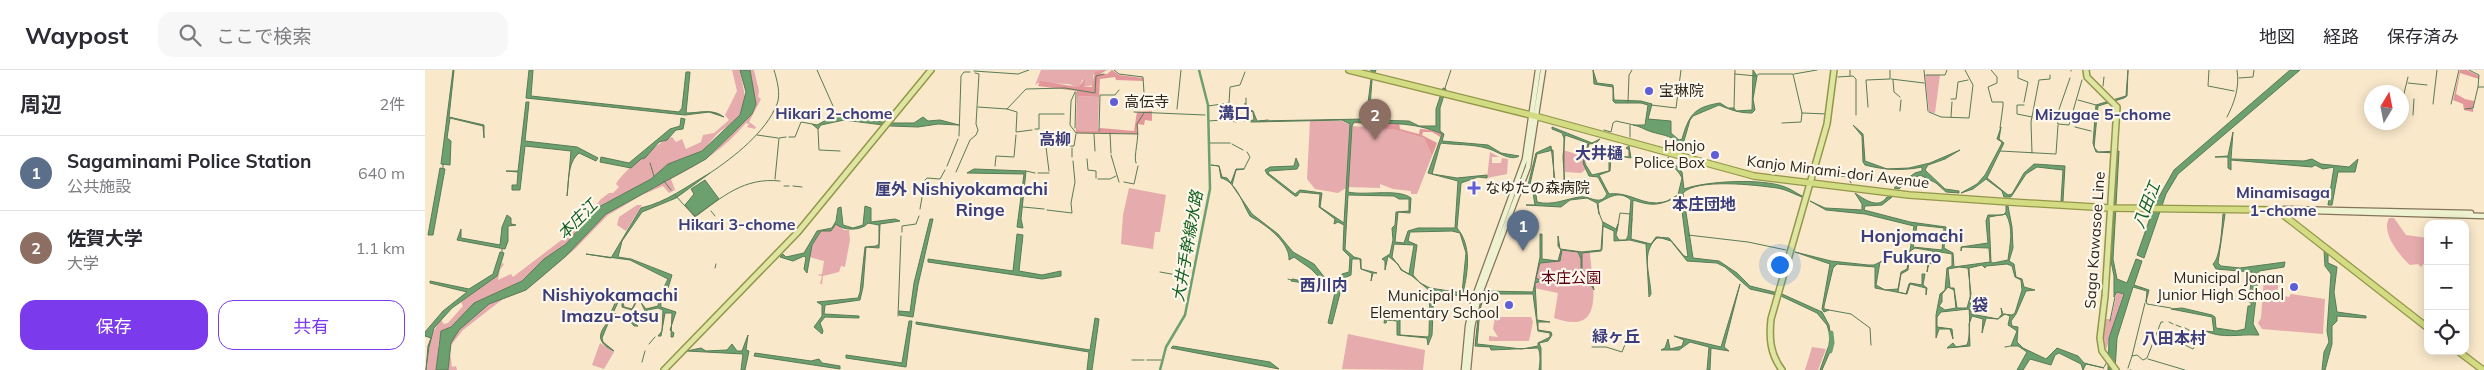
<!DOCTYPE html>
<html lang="ja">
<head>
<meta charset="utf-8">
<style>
	body { margin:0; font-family:Mulish,"Noto Sans JP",sans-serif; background:#f7f7f7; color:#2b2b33 }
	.controls { position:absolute; right:15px; bottom:15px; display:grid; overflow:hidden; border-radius:10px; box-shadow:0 2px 12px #0003 }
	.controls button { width:45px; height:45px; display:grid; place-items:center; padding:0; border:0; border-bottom:1px solid #e1e1e2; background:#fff; color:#2b2b33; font:25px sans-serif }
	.compass { position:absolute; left:1939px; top:15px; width:45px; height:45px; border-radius:50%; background:#fff; box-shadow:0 2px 12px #0003; rotate:10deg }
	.you { position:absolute; left:1354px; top:194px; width:18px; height:18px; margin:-12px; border:4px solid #fff; border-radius:50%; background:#1a73e8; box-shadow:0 0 0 8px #1a73e833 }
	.badge { display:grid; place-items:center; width:32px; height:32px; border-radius:50%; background:#7c3aed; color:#fff; font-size:16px; font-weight:700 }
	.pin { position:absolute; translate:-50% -41px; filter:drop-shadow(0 1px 2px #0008) }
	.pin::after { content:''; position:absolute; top:26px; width:18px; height:15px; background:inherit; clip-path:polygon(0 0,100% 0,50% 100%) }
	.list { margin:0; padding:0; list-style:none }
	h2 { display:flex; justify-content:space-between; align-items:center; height:65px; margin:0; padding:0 20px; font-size:21px }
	h2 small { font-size:16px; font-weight:400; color:#7c7c81 }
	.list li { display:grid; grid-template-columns:32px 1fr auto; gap:15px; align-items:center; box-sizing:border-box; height:75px; padding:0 20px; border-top:1px solid #e1e1e2 }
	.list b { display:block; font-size:19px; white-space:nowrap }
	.list p { margin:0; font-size:16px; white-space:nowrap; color:#7c7c81 }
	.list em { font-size:16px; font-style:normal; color:#7c7c81 }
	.actions { display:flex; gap:10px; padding:15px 20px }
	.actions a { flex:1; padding:11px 0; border:1px solid #7c3aed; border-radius:15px; text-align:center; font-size:18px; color:#7c3aed }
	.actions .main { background:#7c3aed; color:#fff }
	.icon { flex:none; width:28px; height:28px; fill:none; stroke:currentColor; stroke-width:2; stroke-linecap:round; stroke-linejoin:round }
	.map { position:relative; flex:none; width:2059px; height:300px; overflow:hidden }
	header { display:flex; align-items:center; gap:30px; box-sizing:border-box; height:70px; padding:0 25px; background:#fff; border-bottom:1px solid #e1e1e2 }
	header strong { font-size:24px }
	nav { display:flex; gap:28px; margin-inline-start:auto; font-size:18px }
	.search { width:350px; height:45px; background:#f7f7f7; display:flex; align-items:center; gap:12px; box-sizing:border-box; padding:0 18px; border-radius:15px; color:#7c7c81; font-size:19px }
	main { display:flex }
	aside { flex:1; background:#fff }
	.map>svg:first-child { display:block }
	.green { fill:#e5abad }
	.forest { fill:#e3979b }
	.water { fill:#6ca06f; stroke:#597b56; fill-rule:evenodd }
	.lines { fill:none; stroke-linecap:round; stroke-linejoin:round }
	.stream { stroke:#597b56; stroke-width:1 }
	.canal { stroke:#6ca06f; stroke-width:2.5 }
	.river { stroke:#6ca06f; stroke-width:5 }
	.secondary-casing { stroke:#84745a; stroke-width:7 }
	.primary-casing { stroke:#93974a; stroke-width:8 }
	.trunk-casing { stroke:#93974a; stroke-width:8 }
	.secondary { stroke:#eff2d0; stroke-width:4.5 }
	.primary { stroke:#dfe5a2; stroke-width:5 }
	.trunk { stroke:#d4dc83; stroke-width:5.5 }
	.poi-dot { fill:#5e5fd7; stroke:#fef7eb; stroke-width:2 }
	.labels { text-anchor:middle; stroke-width:4.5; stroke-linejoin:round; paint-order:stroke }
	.poi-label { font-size:15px; fill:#2c251a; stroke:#fef7eb; text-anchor:start }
	.street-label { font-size:15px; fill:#2c251a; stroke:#fef7eb }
	.park-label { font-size:15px; fill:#5b0017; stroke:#fef7eb }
	.neighbourhood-label { font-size:16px; font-weight:bold; fill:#3b3e7b; stroke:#fef7eb }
	.water-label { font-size:16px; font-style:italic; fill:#116020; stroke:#fef7eb }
	.quarter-label { font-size:18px; font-weight:bold; fill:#3b3e7b; stroke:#fef7eb }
</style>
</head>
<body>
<header>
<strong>Waypost</strong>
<div class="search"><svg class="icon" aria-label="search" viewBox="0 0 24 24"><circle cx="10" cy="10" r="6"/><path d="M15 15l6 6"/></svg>ここで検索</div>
<nav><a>地図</a><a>経路</a><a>保存済み</a></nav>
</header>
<main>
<aside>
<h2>周辺<small>2件</small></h2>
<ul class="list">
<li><span class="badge" style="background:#5c6f8a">1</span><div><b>Sagaminami Police Station</b><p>公共施設</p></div><em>640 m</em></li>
<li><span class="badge" style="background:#8d6e63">2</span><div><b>佐賀大学</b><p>大学</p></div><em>1.1 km</em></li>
</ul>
<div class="actions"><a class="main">保存</a><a>共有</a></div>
</aside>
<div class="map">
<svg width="2059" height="300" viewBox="0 0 2059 300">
	<rect width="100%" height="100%" fill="#f9e8ca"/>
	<path class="green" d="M 307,0 L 315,0 L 320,27 L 315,45 L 310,51 L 293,63 L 277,81 L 243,94 L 226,109 L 172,138 L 141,174 L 119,189 L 97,211 L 49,233 L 26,257 L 18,263 L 14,270 L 11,300 L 2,300 C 4,282 4,264 16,250 L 19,254 L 23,253 L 38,236 L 36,232 L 72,206 L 77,193 L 79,194 L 75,200 L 73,210 L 86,204 L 88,207 L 147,162 L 176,129 L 184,123 L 188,123 L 194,117 L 191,114 C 198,101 234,71 247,67 L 251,72 L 257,69 L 261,79 L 276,72 L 278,65 L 289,63 L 304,50 L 300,45 L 312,21 Z
		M 325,0 L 329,0 L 334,21 L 333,27 L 336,29 L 324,52 L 331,57 L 330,59 L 322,57 L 324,54 L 321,53 C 300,78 276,94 246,109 L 250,120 L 244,123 L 238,116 L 217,125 L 183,145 L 150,179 L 116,208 L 101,220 L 78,229 L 38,260 L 26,275 L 25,283 L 27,297 L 31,296 L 32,300 L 17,300 L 21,278 L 31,261 L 67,231 L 97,221 L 177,144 L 228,118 L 289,82 L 327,44 L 331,34 Z
		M 616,0 L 678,0 L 668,5 L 669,15 L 659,17 L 658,9 L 653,18 L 644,14 L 613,13 L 610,15 Z
		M 1500,5 L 1515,5 L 1510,43 L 1504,42 Z
		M 653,26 L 674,27 L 673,61 L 652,60 Z
		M 885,51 L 917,51 L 925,55 L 921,118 L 913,123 L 890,119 L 882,109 Z
		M 927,56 L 967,59 L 999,68 L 1007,86 L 992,124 L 986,124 L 986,121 L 968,119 L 955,114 L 955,118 L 923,117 Z
		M 1138,80 L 1161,87 L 1161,99 L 1156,103 L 1140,102 Z
		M 1065,82 L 1074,87 L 1067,87 L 1067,93 L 1076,93 L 1077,88 L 1083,89 L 1082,104 L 1062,108 Z
		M 704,118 L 741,125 L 735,162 L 730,162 L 728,179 L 696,174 L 698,145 Z
		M 212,135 L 217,135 L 201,161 L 192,155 L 194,147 Z
		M 1964,148 L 1969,148 L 1981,165 L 2003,168 L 2003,189 L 1996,197 L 1993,194 L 1985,195 C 1974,185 1956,163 1964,148 Z
		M 411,154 L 419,160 L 424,160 L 425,170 L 420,197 L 416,196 L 414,202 L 398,206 L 397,214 L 395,214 L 397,206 L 392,205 L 397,204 L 399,191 L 384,187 L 387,175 L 396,161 L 406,161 Z
		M 1136,180 L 1165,182 C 1165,200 1180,253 1148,252 C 1142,252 1135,250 1129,248 L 1133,223 L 1109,218 L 1116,190 L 1134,191 Z
		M 1847,205 L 1855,207 L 1852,222 L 1855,225 L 1864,227 L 1866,224 L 1900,229 L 1898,264 L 1837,259 L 1833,253 L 1836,248 L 1839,207 Z
		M 1692,222 L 1698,224 L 1681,280 L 1678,262 L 1681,249 L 1686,249 Z
		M 1070,247 L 1106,247 L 1108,252 L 1104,271 L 1064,271 L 1064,266 L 1073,267 L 1068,259 Z
		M 923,264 L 1000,280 L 998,300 L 917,299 Z
		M 175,273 L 189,282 L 179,299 L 167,295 Z
		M 1387,277 L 1401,279 L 1393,300 L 1380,300 Z"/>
	<path class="forest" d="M 678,0 L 682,0 L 675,4 L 682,4 L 687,0 L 694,5 L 718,8 L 718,11 L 691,10 L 690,7 L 675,9 L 674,27 L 653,26 L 652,60 L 673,61 L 675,58 L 709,61 L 712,42 L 727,41 L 727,51 L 720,50 L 719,55 L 713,54 L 713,64 L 651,63 L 652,21 L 613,16 L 615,11 L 653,17 L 660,9 L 659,17 L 667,17 L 670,2 Z
		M 2035,0 L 2042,0 L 2054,6 L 2054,9 L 2035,3 L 2031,24 L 2040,29 L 2049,31 L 2048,42 L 2039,40 L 2038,34 L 2028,30 Z
		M 929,52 L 974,53 L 975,59 L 994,64 L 995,59 L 1009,60 L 1017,65 L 1017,68 L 1007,62 L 998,62 L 997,65 L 1012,73 L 1007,86 L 999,68 L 967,59 L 954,59 L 953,55 L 927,53 Z"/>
	<path class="water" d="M 28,0 L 29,0 L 24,47 L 59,55 L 59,68 L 58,56 L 25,48 L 22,68 L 26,71 L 25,95 L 16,94 Z
		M 104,0 L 108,0 L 106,26 L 254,42 L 257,38 L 261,2 L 265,2 L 261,43 C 275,43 287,38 299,47 L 284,42 L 260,45 L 101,28 Z
		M 315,0 L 325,0 L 331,34 L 327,44 L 311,60 L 281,89 L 181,144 L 141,186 L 101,220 L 64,234 L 34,260 L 26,273 L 23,300 L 11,300 L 16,261 L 26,257 L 49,233 L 97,211 L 119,189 L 141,174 L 172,138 L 226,109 L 243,94 L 277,81 L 315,45 L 321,22 Z
		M 945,0 L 951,0 L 947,10 L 944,50 L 984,51 L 994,56 L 1011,56 L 1011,39 L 1018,18 L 1021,19 L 1015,38 L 1015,61 L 1019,64 L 1017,71 L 1063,75 L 1076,83 L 1094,86 C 1085,92 1071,80 1061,78 C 1047,74 1030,75 1016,73 L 1015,75 L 1007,104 L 1032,108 L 1062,105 L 1062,108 L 1053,107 L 1036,113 L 1032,158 C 1047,176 1043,201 1038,223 L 1045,225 L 1044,228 L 1009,221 L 1007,265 L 1003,275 L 1002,268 L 972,265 L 972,251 L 962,250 L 961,253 L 959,253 L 960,247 L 975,249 L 975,265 L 1003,267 L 1004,265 L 1005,221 L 987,206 L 976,200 L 973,194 L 963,186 L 960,200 L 960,191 L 957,189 L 965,184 L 968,170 L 967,158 L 970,155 L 971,142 L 984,141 L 984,129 L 974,129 L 969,126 L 923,125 L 920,179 L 929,187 L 936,189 L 936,199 L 952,203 L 948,203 L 946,211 L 947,203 L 936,199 L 935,189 L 927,189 L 926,205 L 919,208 L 907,254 L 903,253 L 911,218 L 866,211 L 867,209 L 899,215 L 900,213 L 886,199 L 869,187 L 864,190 C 865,175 847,160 835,152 C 833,150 827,148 825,146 C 818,135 812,112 796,108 L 794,96 L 786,95 L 794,96 L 797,107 L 802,108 L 806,113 L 811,99 L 819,99 L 811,100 L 807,115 L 827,144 L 853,164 L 868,182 L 889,194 L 900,208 L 915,214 L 917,204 L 924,202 L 925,187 L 918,180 L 919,155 L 913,152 L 909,154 L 910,149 L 894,137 L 895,124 L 875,122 L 872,126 L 870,126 L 842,104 L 840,100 L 845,97 L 869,96 L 871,88 L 874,95 L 872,99 L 844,101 L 843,103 L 870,124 L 875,120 L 897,123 L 895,137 L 919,153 L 925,54 L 917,50 L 828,52 L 819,51 L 818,48 L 822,51 L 829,50 L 828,42 L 821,39 L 820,33 L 821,39 L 828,41 L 832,51 L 941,49 L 947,1 ZM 929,52 C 960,54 989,51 1017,64 L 1003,103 L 1033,111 L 1030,158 L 993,158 L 983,161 L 979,173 L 970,172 L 973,142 L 985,143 L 986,128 C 973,118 940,126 923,122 L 927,56 ZM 1027,161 L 1035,163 L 1041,183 L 1037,223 L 1005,218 L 995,213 L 988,205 L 992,175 L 983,171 L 985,162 ZM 969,174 L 989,175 L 984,204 L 977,200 L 967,187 Z
		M 1168,0 L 1172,13 L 1188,15 L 1189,30 L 1216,31 L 1227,34 L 1223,49 L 1246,51 L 1246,63 L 1254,70 L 1257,69 C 1264,45 1269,37 1295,33 L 1303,38 L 1309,38 L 1311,41 L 1327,40 L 1328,0 L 1332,6 L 1328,29 L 1330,40 L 1327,43 C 1314,43 1306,40 1294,35 L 1268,46 L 1265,50 L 1259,71 L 1249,80 L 1247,80 L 1253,72 C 1244,65 1237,65 1227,62 C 1220,60 1215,56 1208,55 L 1220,55 L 1223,35 L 1216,33 L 1190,33 L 1188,31 L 1188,17 L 1169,14 Z
		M 1703,0 L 1702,26 L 1699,28 L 1673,36 L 1669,77 L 1673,82 L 1694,81 L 1688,189 L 1692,209 L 1702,213 L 1711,189 L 1717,191 L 1709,215 L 1724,220 L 1721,232 L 1722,221 L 1708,217 L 1692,268 L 1690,300 L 1683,300 L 1684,268 L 1699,224 L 1692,222 L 1689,227 L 1689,206 L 1686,191 L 1691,83 L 1671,82 L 1668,73 L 1671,35 L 1701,26 Z
		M 1865,0 L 1875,0 L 1753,104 L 1741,124 L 1719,188 L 1712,185 L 1730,134 L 1749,100 Z
		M 101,32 L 104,32 L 100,71 L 152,77 L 173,88 L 171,91 L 154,83 C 142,93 144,112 142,126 L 146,81 L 100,76 L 95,120 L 87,120 L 87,115 L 92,115 L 93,102 L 81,101 L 93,101 Z
		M 409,46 L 467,53 L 489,53 L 498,47 L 503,51 L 515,50 L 534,55 L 513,54 L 493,57 L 466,56 L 419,50 L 396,55 L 393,59 L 387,54 L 392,55 Z
		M 256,48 L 260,49 L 258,59 L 251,60 L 242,70 L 234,72 L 220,88 L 216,89 L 206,98 L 175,92 L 176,87 L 204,93 L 245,59 L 255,56 Z
		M 1428,55 L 1438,64 L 1440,91 L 1462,99 L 1484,98 L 1505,93 L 1535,80 L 1520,89 L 1503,95 L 1500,100 L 1520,119 L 1534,121 L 1534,123 L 1521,122 L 1511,113 L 1495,105 L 1480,113 L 1474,119 L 1469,118 L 1490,103 L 1497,101 L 1497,97 C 1478,101 1459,100 1440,95 L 1438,92 L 1437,66 Z
		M 1127,57 L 1167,73 L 1175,69 L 1171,73 L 1164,74 L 1159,92 L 1167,105 L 1184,101 L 1184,86 L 1204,87 L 1204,80 L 1201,78 L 1204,76 L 1206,88 L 1188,85 L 1186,87 L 1185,101 L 1174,105 L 1184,124 C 1205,121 1218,137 1239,132 C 1244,131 1248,127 1253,125 L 1257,108 C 1253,99 1245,96 1243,87 L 1257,102 L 1259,119 C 1281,111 1337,108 1360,117 C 1366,119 1371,123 1377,126 L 1377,127 C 1369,124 1360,119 1352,118 C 1331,115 1272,108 1258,123 L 1268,188 L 1294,191 L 1312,203 L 1325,216 L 1357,224 L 1397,242 L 1404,255 L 1407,277 L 1397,300 L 1395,300 L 1404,275 L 1405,265 L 1402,255 L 1392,243 L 1356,226 L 1325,219 L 1300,197 L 1292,193 L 1262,191 L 1246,171 L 1233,167 C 1215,182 1225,203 1226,224 L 1224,227 L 1221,174 L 1205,170 L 1189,171 L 1189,161 L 1178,156 L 1177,179 L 1176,181 L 1157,183 L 1157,205 L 1167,210 L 1169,220 L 1165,213 L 1156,208 L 1156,189 L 1153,182 L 1137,180 L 1135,191 L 1115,193 L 1111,208 L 1116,211 L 1110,213 L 1112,250 L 1125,252 L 1113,252 L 1113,260 L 1126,262 L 1127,265 L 1123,271 L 1114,273 L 1116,278 L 1116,300 L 1114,300 C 1115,294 1116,283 1113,278 L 1066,280 L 1065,277 L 1050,276 L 1054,239 L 1059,221 L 1108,222 L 1115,187 L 1115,164 L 1117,164 L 1117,189 L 1133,191 L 1136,180 L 1133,176 L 1133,166 L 1135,179 L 1157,182 L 1176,180 L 1178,152 L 1191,159 L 1193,154 L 1191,165 L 1194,170 L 1201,170 L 1203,166 L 1206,130 C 1194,120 1185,127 1173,133 L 1174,144 L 1172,133 L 1162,128 L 1145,130 L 1136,137 L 1101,135 L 1110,135 L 1107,117 L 1103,115 L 1111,83 L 1126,76 L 1130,111 L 1135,112 L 1139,110 L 1139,68 L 1137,63 L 1127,59 ZM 1140,65 L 1163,73 L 1158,93 L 1164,106 L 1173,107 L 1182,124 C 1175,137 1165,125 1154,127 C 1141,129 1127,136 1112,132 L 1110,117 L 1119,113 L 1105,114 L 1112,84 L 1128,80 L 1129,112 L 1140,117 L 1138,87 ZM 1255,126 L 1263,187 L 1259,186 L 1244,168 L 1231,167 L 1226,174 L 1206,169 L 1208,130 C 1229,137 1234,135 1255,126 ZM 1060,224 L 1108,224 L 1113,261 L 1125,263 L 1125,267 L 1113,273 L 1113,276 L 1097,279 L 1052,274 L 1055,239 Z
		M 1576,57 L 1574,69 L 1579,73 L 1562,108 L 1583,125 L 1587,124 L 1599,103 L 1609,94 L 1640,96 L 1638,131 L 1636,131 L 1638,100 L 1612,97 L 1601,104 L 1586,127 L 1579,127 L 1577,121 L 1561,109 L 1548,119 L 1536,123 L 1552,114 L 1560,105 L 1576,75 L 1577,72 L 1572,69 Z
		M 1808,62 L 1806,89 L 1879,91 L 1887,89 L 1896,94 L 1924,97 L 1933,89 L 1930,102 L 1913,102 L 1907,135 L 1903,135 L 1909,97 L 1898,99 L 1890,95 L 1887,97 L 1806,90 L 1806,100 L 1803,98 L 1803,87 L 1790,87 L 1803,86 Z
		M 15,98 L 20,99 L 8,165 L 3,165 Z
		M 549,99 L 601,101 L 596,149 L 598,158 L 592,157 L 599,104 L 542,103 Z
		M 285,103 L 251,128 L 217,142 L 197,171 L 193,187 L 206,189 L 247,205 L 243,218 L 239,222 L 237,221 L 243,209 L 205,190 L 161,184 L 186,188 L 216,138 C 242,132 262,116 285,103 Z
		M 280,110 L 294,129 L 270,146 L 260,135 L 269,124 L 266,119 Z
		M 1430,123 C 1439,129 1453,140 1462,127 L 1467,127 L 1457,135 L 1440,136 L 1439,140 L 1485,152 L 1521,157 L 1519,178 L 1528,183 L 1529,197 L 1565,192 L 1564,178 L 1537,177 L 1536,181 L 1536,177 L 1563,173 L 1561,151 L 1563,145 L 1578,145 L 1581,142 L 1581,136 L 1583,136 L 1587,157 L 1588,178 L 1584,191 L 1589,194 L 1591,207 L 1597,209 L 1599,217 L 1610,220 L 1601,221 L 1591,244 L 1586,251 L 1587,256 L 1593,257 L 1592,272 L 1598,278 L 1621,289 L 1632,278 L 1653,286 L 1659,293 L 1679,298 L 1661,294 L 1658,300 L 1656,294 L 1634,283 L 1630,285 L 1626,295 L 1605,289 L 1598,300 L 1592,300 L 1602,282 L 1593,276 L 1586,276 L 1592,261 L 1583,255 L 1585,246 L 1580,244 L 1573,249 L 1561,248 L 1557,263 L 1558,249 L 1547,246 L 1544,254 L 1545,276 L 1522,278 L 1528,273 L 1531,277 L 1542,275 C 1545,269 1545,246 1544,239 L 1516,242 L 1512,247 L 1512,257 L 1527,259 L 1528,269 L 1525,259 L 1514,259 L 1511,268 L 1511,245 L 1515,224 L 1520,220 L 1522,198 L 1527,196 L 1527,184 L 1510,181 L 1509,194 L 1504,193 L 1502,202 L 1503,193 L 1508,192 L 1508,181 L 1490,178 L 1485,181 L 1483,200 L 1476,204 L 1473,222 L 1481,224 L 1484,214 L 1485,213 L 1497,215 L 1497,204 L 1500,204 L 1498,215 L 1502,218 L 1501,225 L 1501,218 L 1485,214 L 1482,224 L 1450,218 L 1450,197 L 1412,194 L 1408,198 L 1399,236 L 1399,239 L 1404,240 L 1399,242 L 1397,239 L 1405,194 L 1370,182 L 1406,191 L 1443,195 L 1449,195 L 1466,187 L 1463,190 L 1455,192 L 1451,215 L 1460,220 L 1473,219 L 1476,202 L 1482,199 L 1489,156 L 1440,144 L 1401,140 L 1385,131 L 1400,138 L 1437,140 L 1437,134 ZM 1581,144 C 1589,159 1585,174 1583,190 L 1568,193 L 1566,192 L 1564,147 ZM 1492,155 L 1519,158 L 1517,180 L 1488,177 ZM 1582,194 L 1587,196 L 1590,207 L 1596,210 L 1597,220 L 1590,243 L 1587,245 L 1578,244 L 1576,238 L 1577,244 L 1573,249 L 1546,244 L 1544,198 L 1557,195 L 1560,198 L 1561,196 ZM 1534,197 L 1543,198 L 1546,224 L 1542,238 L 1532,238 L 1529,218 L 1525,218 L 1523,199 ZM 1523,217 L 1529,220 L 1531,238 L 1520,240 L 1514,236 L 1517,232 L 1517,224 Z
		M 440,136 L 446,138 L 446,152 L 470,149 L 475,151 L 455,154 L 454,178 L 441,177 L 438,217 L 435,230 L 400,235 L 399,244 L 434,246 L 434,248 L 400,247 L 395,253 L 398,261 L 397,264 L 389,257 L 397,246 L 397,235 L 392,232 L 433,228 L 435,222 L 440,177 L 451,176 L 454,174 L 454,155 L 443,153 C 437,161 418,161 411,154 L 406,161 L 396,161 L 387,175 L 382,203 L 379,199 L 381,188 L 379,186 L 368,191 L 355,187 L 358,184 L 361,187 L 379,183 L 392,161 L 407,158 L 411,151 L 413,138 L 416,137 L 418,155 L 428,158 L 438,155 Z
		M 1798,144 L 1800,144 L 1793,193 L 1796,196 L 1815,198 L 1860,192 L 1859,197 L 1834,201 L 1828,254 L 1834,265 L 1831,265 C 1814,264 1798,269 1780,261 L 1789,262 L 1787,247 L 1746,239 L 1757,238 L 1787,245 L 1790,247 L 1791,258 L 1811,261 L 1820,259 L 1823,236 L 1826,236 L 1826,232 L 1824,232 L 1827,202 L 1791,199 L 1788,194 C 1796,187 1797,155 1798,144 Z
		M 82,145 L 86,148 L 86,154 L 91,155 L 83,156 L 83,171 L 80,179 L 32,170 L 36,159 L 36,168 L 75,175 L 77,157 Z
		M 505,149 L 508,149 L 493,215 L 488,247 L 474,245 L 474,241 L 485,242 L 489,213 Z
		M 592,164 L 598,165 L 594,201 L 617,205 L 636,201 L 636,206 L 617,209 L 503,192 L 503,189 L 588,201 Z
		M 1899,180 L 1903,183 L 1903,193 L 1912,197 L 1909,222 L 1912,242 L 1941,246 L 1941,248 L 1912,246 L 1912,251 L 1907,256 L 1907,274 L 1900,300 L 1897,300 L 1899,282 L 1904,272 L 1902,261 L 1906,204 L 1900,196 Z
		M 75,182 L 79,183 L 72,206 L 27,238 L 9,258 L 4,277 L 1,300 L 3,276 L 6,268 L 0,266 L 0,262 L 18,241 L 42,222 L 5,213 L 5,211 L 44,219 L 68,204 Z
		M 1315,214 L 1299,277 L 1304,281 L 1286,278 L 1285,300 L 1282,300 L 1284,277 L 1265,272 L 1254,280 L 1236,280 L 1240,278 L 1243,269 L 1245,279 L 1257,276 L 1259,270 L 1249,266 L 1296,277 Z
		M 185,223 L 198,231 L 199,237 L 207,239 L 212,229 L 213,229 L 221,239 L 233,236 L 235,223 L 236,237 L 251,242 L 245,260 L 249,263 L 248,267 L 246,267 L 247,243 L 240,243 L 236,266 L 233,266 L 237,261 L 238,240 L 233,238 L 222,240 L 220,247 L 220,241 L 215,230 L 212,231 L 207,240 L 197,237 L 197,231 L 194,230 L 188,243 L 203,249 L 213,256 L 209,256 C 204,249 196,245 187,244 L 177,268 L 178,272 L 189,281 C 172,273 172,264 184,251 L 183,242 L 186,242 L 192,229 Z
		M 670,248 L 674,249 L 667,300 L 662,300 L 664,282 L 491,254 L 491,252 L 665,280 Z
		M 484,251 L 487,251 L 481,297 L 421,288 L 421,285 L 477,293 Z
		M 323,265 L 321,280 L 324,281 L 320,300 L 316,300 L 318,284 L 262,281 L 276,278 L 281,281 L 302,280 L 307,274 L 312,281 L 317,281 Z
		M 748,276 L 845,292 L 854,299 L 746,278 Z
		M 330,283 L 386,291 L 394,289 L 397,293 L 415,296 L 415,299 L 329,286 Z"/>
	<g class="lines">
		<path class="stream" d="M 392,0 L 408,36
			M 689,0 L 694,4 L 718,7 L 719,23
			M 1425,0 L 1425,6
			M 1499,0 L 1503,41
			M 1566,0 L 1572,7 L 1572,13 L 1563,17 L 1567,32 L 1578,32 L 1578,36 L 1575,58
			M 1593,0 L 1593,8 L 1603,12 L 1599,32
			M 1646,0 L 1646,1
			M 1784,0 L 1783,16 L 1809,21
			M 2044,0 L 2054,5 L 2053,17
			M 549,1 L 593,4 L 604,0
			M 1310,4 L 1331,6 L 1334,4 L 1368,4 L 1377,43 L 1376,52 L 1357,53
			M 1369,4 L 1392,0
			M 1501,5 L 1520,5 L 1522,0
			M 1413,7 L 1428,6 L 1431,9 L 1431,45
			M 1645,8 L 1631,48 L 1633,54 L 1644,55 L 1657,10
			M 1814,8 L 1828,7 L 1829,0
			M 1466,9 L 1499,13
			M 1468,10 L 1469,22 L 1475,27
			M 1983,13 L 2002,15
			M 1678,16 L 1679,7
			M 1020,18 L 1026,0
			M 650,22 L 646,31 L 645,55 L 651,63 L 713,64
			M 1526,29 L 1531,29 L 1533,12 L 1543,10
			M 1653,30 L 1671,35
			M 1203,32 L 1204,5 L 1207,0
			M 2008,34 L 2012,0
			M 2026,34 L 2034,0
			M 1226,35 L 1251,38 L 1256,0
			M 1599,35 L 1592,35 L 1592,44 L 1607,47
			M 783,36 L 804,33 L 805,17 L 815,15 L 820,2
			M 1976,36 L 1983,7
			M 553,37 L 582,39 L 601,19 L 640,18 L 670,23 L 671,6 L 679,4
			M 1443,37 L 1441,10 L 1465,9 L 1465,0
			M 1309,38 L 1310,0
			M 582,39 L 592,42 L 591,62 L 607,60
			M 752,39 L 756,0
			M 821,39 L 821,28
			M 2040,39 L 2048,38 L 2053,17 L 2059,17
			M 1475,41 L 1476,30
			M 709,42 L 780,45
			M 1504,42 L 1516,47 L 1544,48 L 1548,15 L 1540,0
			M 1377,43 L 1402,44
			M 1988,45 L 1989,29
			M 408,46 L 408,40
			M 1526,47 L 1527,32
			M 1802,47 C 1809,33 1815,18 1812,0
			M 784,51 L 797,50 L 812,52 L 812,48 L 818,49
			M 834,51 L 843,50
			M 1650,57 L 1666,61
			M 650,58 L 651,22
			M 393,59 L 394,80 L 415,81
			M 610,59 L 614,59 L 614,44 L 639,44
			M 1179,60 L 1186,62 L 1188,53 L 1191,51 L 1209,55
			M 674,61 L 675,25 L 690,25 L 694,20
			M 685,63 L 686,83
			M 669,64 L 670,81
			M 332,65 L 353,68
			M 534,66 L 536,6 L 539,2 L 545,2
			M 364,67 L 370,67 L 376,52 L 387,54
			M 1205,67 L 1205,55
			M 785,73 L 805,73
			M 807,74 L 818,80
			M 640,76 L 649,76 L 651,64
			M 647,78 L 647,87
			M 1575,81 L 1631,84 L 1633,55
			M 1607,83 L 1606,52 L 1614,10 L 1625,9 L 1625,5
			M 686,85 L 694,112
			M 662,89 L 663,100 L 671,101 L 671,108
			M 225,93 L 229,106
			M 711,93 C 708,86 715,68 712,54 L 719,43
			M 522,96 L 533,69
			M 570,96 L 571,86 L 589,87 L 591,65
			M 18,98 L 18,94
			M 819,99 L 825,87 L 822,82
			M 601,101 L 610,103
			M 624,101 L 621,77 L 623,75 L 636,76
			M 531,102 L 545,70 L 551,65 L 553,60 L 551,54 L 554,4 L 550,3
			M 285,103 C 309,87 341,62 352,34 C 356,24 352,10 349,0
			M 613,103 L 624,103
			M 1415,106 L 1423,107 L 1426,113
			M 350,109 L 354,68 L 361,67
			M 673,109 L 685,109 L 691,106
			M 239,111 L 246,120
			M 699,112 L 709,114 L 713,96
			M 359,116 L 364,116
			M 368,116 L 377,117
			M 250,125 L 270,147 C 297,127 319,107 355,111
			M 598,137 L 619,139
			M 495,139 L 500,110 L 502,108 L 515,109 L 520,100
			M 622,140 L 647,143 L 646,133 L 650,112 L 648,91
			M 286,141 L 290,146
			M 1174,143 L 1178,153
			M 1206,157 L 1207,149
			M 1192,161 L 1195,143 L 1205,144
			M 477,162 L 477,156 L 491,154 L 494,146
			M 1263,165 L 1323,172 L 1361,180
			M 1229,171 L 1232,168 L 1236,168
			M 77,182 L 77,179
			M 290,198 L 291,194
			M 735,202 L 763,207
			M 863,209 L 866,210
			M 1721,230 L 1722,234 L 1746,238
			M 1720,233 L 1707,286 L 1712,285 L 1718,290 L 1722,288 L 1736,252 L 1738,252
			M 1404,240 L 1426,244 L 1445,258 L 1446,275
			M 473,246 L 476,166
			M 1685,251 L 1690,227
			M 1744,252 L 1748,254
			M 1751,255 L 1756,257
			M 1760,258 L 1764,260 L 1760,275 L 1768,279 L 1776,265
			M 224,274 L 230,267
			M 1167,277 L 1181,277 L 1197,282 L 1201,272
			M 1580,277 L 1586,276
			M 1723,289 L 1760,300
			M 707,290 L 719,290
			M 722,290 L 736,290
			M 217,292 L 220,281
			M 1679,297 L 1682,292
			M 1703,298 L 1707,286
			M 1705,300 L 1706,300"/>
		<path class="canal" d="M 735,300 L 741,277 L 760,245 L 785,119 L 783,35 L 774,0"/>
		<path class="river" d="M 1405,281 L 1407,273 L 1406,263"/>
		<defs>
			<path id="secondary" d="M 1859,139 L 2046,143
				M 1854,140 L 2059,146
				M 1039,300 L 1043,256 L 1049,229 L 1100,89 L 1113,0
				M 1043,300 L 1047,257 L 1054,226 L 1103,97 L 1118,0"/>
			<path id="primary" d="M 1661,0 L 1662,7 L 1692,37 L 1680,226 L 1675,268 L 1677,281 L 1691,300
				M 239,300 L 373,162 L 506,0
				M 1357,300 C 1345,284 1344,268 1346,249 L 1402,54 L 1409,0"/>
			<path id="trunk" d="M 924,0 L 1106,45 L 1329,106 L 1484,125 L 1585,132 L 1685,138 L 1852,140 L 2003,258
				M 2033,281 L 2058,300"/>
		</defs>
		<use href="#secondary" class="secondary-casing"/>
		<use href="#primary" class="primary-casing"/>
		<use href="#trunk" class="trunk-casing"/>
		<use href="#secondary" class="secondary"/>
		<use href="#primary" class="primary"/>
		<use href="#trunk" class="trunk"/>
	</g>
	<g class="poi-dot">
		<circle cx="1224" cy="21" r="5"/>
		<circle cx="689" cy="32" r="5"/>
		<circle cx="1290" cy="85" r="5"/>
		<path d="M1046.5 110.5h5v5h5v5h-5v5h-5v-5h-5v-5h5z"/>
		<circle cx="1869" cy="217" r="5"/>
		<circle cx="1084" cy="235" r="5"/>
	</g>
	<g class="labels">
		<g class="poi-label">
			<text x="1234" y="26">宝琳院</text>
			<text x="699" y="37">高伝寺</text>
			<text x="1280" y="81" text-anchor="end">Honjo<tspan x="1280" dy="17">Police Box</tspan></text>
			<text x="1060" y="123">なゆたの森病院</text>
			<text x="1859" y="213" text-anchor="end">Municipal Jonan<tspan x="1859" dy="17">Junior High School</tspan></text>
			<text x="1074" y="231" text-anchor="end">Municipal Honjo<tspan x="1074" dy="17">Elementary School</tspan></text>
		</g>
		<g class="street-label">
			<text transform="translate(1413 102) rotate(7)" y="5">Kanjo Minami-dori Avenue</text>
			<text transform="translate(1670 170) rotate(-86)" y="5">Saga Kawasoe Line</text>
		</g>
		<g class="park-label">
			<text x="1146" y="213">本庄公園</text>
		</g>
		<g class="neighbourhood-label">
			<text x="409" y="49">Hikari 2-chome</text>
			<text x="809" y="49">溝口</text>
			<text x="1678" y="50">Mizugae 5-chome</text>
			<text x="630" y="75">高柳</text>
			<text x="1174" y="89">大井樋</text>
			<text x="466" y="125">厘外</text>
			<text x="1858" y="128">Minamisaga<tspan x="1858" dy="18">1-chome</tspan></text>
			<text x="1279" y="140">本庄団地</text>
			<text x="312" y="160">Hikari 3-chome</text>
			<text x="899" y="221">西川内</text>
			<text x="1555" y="241">袋</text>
			<text x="1191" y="272">緑ヶ丘</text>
			<text x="1749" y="274">八田本村</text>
		</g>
		<g class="water-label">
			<text transform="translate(1721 135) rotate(-69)" y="6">八田江</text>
			<text transform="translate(152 149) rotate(-45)" y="6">本庄江</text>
			<text transform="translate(762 176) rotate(-80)" y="6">大井手幹線水路</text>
		</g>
		<g class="quarter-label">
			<text x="555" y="125">Nishiyokamachi<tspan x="555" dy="21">Ringe</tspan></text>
			<text x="1487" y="172">Honjomachi<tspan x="1487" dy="21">Fukuro</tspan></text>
			<text x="185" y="231">Nishiyokamachi<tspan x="185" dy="21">Imazu-otsu</tspan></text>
		</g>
	</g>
</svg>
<div class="controls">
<button>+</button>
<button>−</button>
<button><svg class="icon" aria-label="locate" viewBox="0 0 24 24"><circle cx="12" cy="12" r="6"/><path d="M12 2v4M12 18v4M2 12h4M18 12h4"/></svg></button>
</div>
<svg class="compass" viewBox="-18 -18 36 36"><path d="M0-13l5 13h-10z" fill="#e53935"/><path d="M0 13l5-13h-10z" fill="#7c7c81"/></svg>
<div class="you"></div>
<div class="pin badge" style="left:1098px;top:181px;background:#5c6f8a">1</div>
<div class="pin badge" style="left:950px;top:70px;background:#8d6e63">2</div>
</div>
</main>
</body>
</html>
